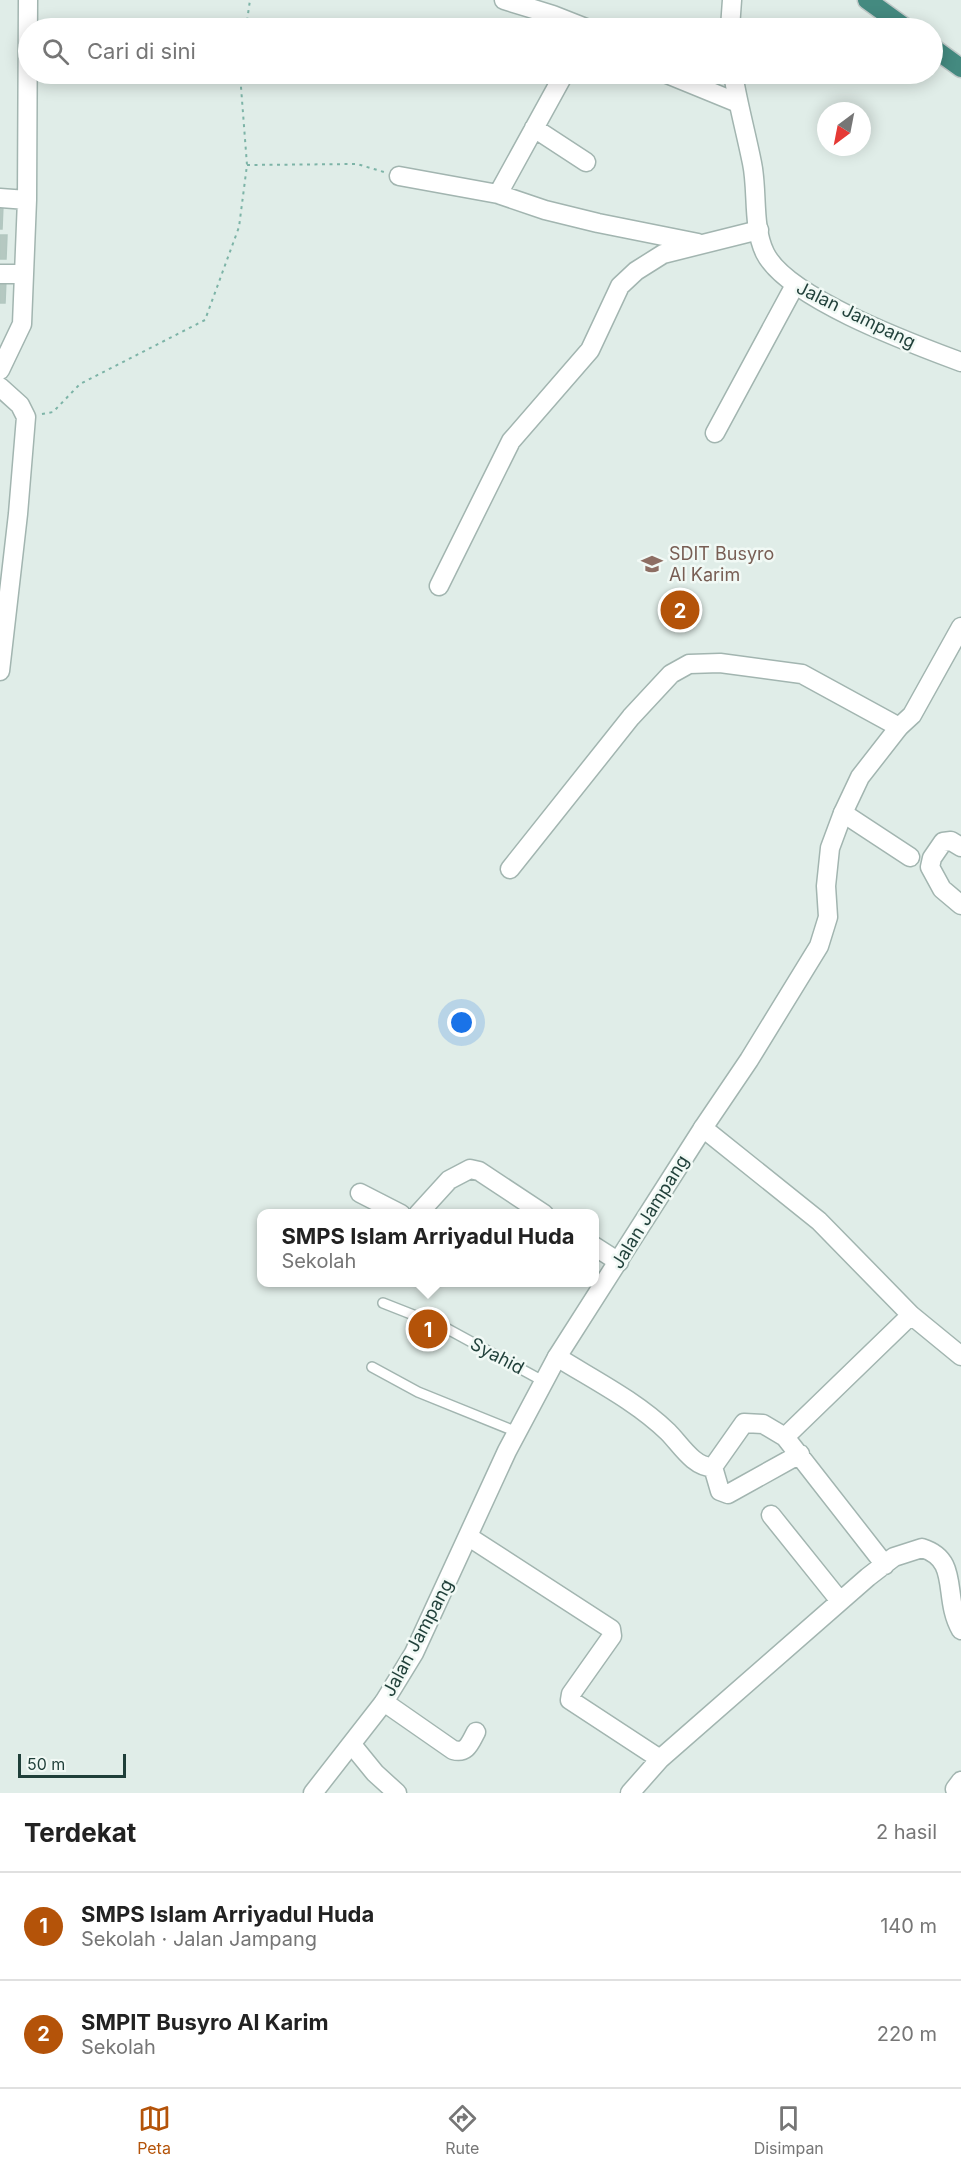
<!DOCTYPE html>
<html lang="id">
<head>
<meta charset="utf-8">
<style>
	body { margin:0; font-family:Inter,sans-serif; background:#f6f6f6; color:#222 }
	.compass { position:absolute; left:817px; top:102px; width:54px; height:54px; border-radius:50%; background:#fff; box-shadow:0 3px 15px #0003; rotate:212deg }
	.scale { position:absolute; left:18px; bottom:15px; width:108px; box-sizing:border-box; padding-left:6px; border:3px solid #1f3f39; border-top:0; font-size:16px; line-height:21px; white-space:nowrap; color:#1f3f39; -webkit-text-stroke:4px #f1f9f5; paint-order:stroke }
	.you { position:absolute; left:462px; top:1023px; width:21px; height:21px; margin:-15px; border:4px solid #fff; border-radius:50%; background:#1a73e8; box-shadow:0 0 0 9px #1a73e833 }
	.badge { display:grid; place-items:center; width:39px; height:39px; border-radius:50%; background:#b45309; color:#fff; font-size:20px; font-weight:700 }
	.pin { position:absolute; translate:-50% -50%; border:3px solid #fff; box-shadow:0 2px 6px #0006 }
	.popup { position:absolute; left:257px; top:1209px; width:342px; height:78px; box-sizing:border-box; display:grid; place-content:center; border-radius:12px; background:#fff; filter:drop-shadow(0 2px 4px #0005); font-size:20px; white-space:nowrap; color:#767676 }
	.popup b { font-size:22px; color:#222 }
	.popup::after { content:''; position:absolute; left:50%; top:100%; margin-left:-12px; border:12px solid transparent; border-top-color:#fff }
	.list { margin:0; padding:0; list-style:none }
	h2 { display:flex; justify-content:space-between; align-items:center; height:78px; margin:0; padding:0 24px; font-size:26px }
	h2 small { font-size:20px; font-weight:400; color:#767676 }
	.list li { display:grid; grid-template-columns:39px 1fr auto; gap:18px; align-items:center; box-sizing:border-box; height:108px; padding:0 24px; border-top:2px solid #e0e0e0 }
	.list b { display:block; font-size:22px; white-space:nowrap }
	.list p { margin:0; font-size:20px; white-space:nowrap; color:#767676 }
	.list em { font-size:20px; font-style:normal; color:#767676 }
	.icon { flex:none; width:33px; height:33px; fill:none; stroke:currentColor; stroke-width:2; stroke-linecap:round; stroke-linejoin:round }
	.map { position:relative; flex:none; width:961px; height:1793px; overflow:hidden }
	.search { position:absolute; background:#fff; box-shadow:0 3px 15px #0003; left:18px; right:18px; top:18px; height:66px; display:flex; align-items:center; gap:15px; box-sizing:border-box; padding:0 21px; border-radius:33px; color:#767676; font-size:22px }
	.sheet { height:294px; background:#fff }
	nav { display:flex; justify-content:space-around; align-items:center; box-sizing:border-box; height:84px; border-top:2px solid #e0e0e0; background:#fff; font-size:16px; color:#767676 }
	nav a { display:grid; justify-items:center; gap:3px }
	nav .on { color:#b45309 }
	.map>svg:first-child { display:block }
	.building { fill:#b5c8c1; stroke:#b2c7c0; stroke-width:1.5 }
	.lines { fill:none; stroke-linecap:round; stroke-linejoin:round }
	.service-casing { stroke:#a2b5b0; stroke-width:12 }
	.minor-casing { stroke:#a2b5b0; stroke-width:21 }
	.tertiary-casing { stroke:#a2b5b0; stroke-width:21 }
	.trunk-casing { stroke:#c0c9c8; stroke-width:21 }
	.path { stroke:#7db4a7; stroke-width:2; stroke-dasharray:3 4.5; stroke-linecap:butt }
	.service { stroke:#fff; stroke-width:9 }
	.minor { stroke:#fff; stroke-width:18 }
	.tertiary { stroke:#fff; stroke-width:18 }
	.trunk { stroke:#448a80; stroke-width:18 }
	.labels { text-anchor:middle; stroke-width:5; stroke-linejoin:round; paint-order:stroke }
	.street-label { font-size:18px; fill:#1f3f39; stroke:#f1f9f5 }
	.education-label { font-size:18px; fill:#785e54; stroke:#f1f9f5; text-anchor:start }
</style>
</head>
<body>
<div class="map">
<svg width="961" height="1793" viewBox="0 0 961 1793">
	<rect width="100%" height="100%" fill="#e0ede8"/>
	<path class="building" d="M 0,205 L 3,205 L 2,229 L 0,229 Z
		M 0,235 L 7,235 L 6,259 L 0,259 Z
		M 0,279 L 6,280 L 5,303 L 0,303 Z"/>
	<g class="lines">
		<defs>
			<path id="service" d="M 383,1303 L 444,1327 L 543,1381
				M 372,1367 L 418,1392 L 517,1432"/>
			<path id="minor" d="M 504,0 L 553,15 L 586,28
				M 667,74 L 738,103
				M 534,128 L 586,162
				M 399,176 L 498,194 L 545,210 L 598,223 L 698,243
				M 498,194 L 564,74
				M 0,198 L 27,200
				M 0,274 L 24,274
				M 0,370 L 22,324 L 27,200 L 28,0
				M 0,387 L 20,405 L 26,417 L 18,514 L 0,671
				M 715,433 L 795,285
				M 439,586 L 511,441 L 590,350 L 620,286 L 636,271 L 663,254 L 759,230
				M 843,813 L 910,857
				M 961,847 L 951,841 L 943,842 L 932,858 L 930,867 L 942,889 L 961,905
				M 510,869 L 631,717 L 671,674 L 689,664 L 720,663 L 802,674 L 899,727
				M 703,1128 L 819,1221 L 911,1315 L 961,1356
				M 360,1193 L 401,1214
				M 418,1214 L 449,1180 L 470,1169 L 479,1171 L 544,1214
				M 594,1246 L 619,1262
				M 557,1357 C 594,1380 636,1401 668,1432 C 680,1444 694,1468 713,1467 L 744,1423 L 763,1424 L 785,1437 L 885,1565
				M 785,1437 L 911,1315
				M 713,1467 L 720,1491 L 728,1494 L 800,1454
				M 771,1515 L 840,1601
				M 469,1537 L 611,1629 L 612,1636 L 571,1694 L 570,1700 L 660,1759
				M 384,1702 L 453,1750 C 467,1754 470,1743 476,1732
				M 353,1746 L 375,1773 L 397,1793
				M 955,1789 L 961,1781
				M 630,1793 L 660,1759 L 868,1577 L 894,1557 L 922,1548 C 961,1560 942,1597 961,1630"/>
			<path id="tertiary" d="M 730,28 L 732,0
				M 733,74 C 738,104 746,133 752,163 C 758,191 752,226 765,253 C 787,298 913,344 961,362
				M 313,1793 L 384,1702 L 414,1653 L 507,1451 L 557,1357 L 703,1128 L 749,1060 L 819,946 L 828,917 L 826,886 L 830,848 L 843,813 L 860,777 L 899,727 L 912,715 L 961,627"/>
			<path id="trunk" d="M 867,0 L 906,28
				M 932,47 L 961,68"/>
		</defs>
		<use href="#service" class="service-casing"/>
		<use href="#minor" class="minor-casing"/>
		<use href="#tertiary" class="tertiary-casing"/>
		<use href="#trunk" class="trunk-casing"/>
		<path class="path" d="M 246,28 L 250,0
			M 247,165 L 357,164 L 384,172
			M 42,414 L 53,412 L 80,384 L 205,320 L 239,227 L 247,165 L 240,74"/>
		<use href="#service" class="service"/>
		<use href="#minor" class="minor"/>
		<use href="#tertiary" class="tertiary"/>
		<use href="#trunk" class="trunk"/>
	</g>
	<defs>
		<symbol id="school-bare" viewBox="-9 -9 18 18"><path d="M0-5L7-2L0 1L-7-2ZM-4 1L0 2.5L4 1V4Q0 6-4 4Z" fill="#8d6e63" stroke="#f1f9f5" stroke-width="2.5" paint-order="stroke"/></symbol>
	</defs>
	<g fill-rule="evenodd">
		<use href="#school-bare" x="637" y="549" width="30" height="30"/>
	</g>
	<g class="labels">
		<g class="street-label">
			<text transform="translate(856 315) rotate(26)" y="6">Jalan Jampang</text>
			<text transform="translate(650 1212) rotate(-58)" y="6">Jalan Jampang</text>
			<text transform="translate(497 1356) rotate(28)" y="6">Syahid</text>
			<text transform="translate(418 1638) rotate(-62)" y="6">Jalan Jampang</text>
		</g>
		<g class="education-label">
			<text x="669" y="560">SDIT Busyro<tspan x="669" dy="21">Al Karim</tspan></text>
		</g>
	</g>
</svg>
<svg class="compass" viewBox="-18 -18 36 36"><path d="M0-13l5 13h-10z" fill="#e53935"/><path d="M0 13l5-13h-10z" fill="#767676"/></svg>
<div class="scale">50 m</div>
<div class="you"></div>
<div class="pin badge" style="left:428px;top:1329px">1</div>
<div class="popup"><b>SMPS Islam Arriyadul Huda</b>Sekolah</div>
<div class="pin badge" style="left:680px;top:610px">2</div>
<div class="search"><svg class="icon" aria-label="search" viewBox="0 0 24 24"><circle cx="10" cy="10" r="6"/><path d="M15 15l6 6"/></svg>Cari di sini</div>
</div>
<section class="sheet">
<h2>Terdekat<small>2 hasil</small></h2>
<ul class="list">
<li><span class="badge">1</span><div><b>SMPS Islam Arriyadul Huda</b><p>Sekolah · Jalan Jampang</p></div><em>140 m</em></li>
<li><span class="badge">2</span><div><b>SMPIT Busyro Al Karim</b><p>Sekolah</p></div><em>220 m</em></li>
</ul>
</section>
<nav>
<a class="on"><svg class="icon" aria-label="map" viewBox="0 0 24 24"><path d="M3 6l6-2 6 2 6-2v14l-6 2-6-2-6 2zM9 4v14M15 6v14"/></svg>Peta</a>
<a><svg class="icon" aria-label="directions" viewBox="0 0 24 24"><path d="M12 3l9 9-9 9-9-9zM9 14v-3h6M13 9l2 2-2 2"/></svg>Rute</a>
<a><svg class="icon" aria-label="saved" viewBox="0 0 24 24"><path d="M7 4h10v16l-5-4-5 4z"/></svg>Disimpan</a>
</nav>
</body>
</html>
